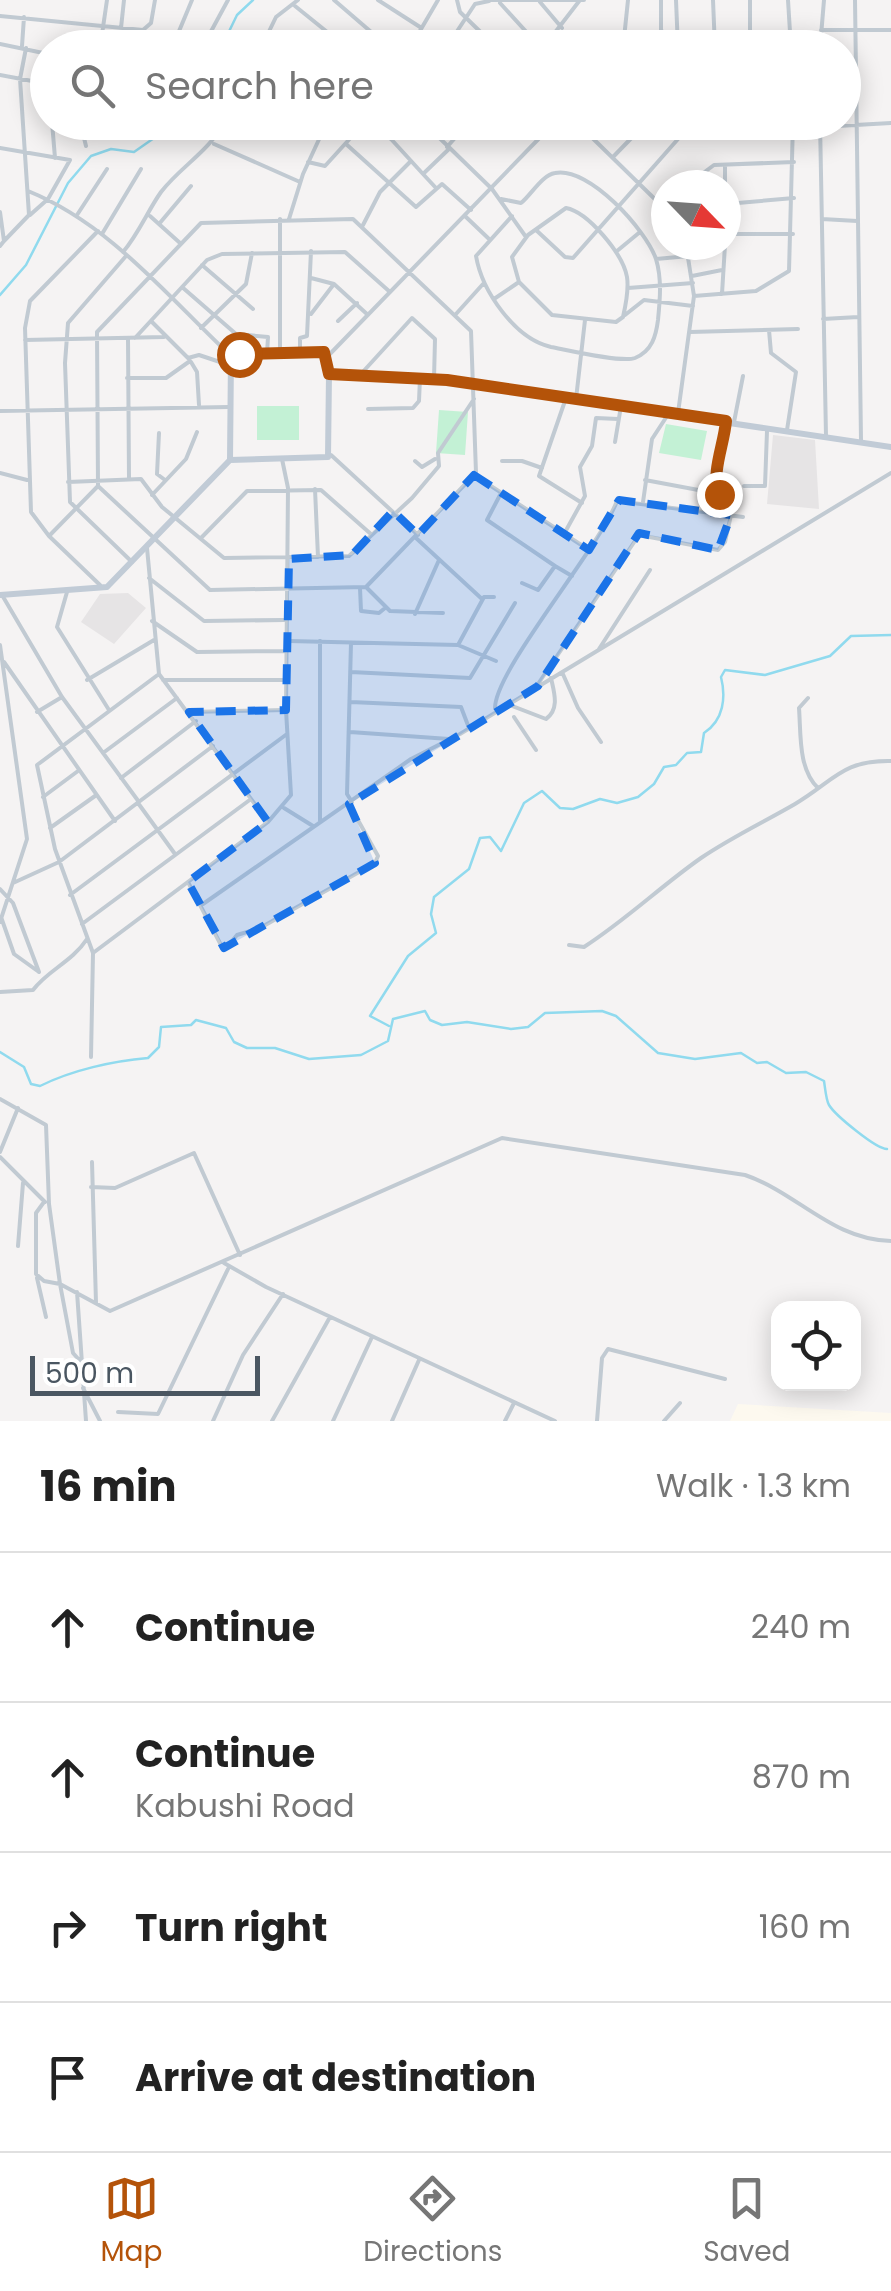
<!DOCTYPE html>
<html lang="en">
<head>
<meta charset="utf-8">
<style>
	body { margin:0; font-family:Poppins,sans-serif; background:#f2f2f2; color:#222 }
	.controls { position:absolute; right:30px; bottom:30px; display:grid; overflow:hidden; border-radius:20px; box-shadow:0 5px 25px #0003 }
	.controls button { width:90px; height:90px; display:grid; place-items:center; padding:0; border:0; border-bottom:2px solid #e0e0e0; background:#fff; color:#222; font:50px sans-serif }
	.compass { position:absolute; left:651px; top:170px; width:90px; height:90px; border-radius:50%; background:#fff; box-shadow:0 5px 25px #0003; rotate:115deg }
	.scale { position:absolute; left:30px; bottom:25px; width:230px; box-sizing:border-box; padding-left:10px; border:5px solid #4a5661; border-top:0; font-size:28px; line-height:35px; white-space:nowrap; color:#4a5661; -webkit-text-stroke:8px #fff; paint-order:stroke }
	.stop { position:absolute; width:30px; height:30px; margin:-22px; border:8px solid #b45309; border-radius:50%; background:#fff }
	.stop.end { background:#b45309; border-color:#fff; box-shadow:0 2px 10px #0008 }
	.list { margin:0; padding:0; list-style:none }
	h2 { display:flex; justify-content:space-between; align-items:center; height:130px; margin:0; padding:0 40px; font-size:42px }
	h2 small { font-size:32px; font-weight:400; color:#767676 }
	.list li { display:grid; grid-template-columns:65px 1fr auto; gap:30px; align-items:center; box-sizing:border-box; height:150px; padding:0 40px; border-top:2px solid #e0e0e0 }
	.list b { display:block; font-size:38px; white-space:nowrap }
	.list p { margin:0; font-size:32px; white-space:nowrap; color:#767676 }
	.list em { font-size:32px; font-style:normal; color:#767676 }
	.icon { flex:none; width:55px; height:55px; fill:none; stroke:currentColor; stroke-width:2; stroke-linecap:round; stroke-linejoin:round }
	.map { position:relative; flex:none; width:891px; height:1421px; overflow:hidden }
	.search { position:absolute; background:#fff; box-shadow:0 5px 25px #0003; left:30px; right:30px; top:30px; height:110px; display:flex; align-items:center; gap:25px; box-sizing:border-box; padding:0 35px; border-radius:55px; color:#767676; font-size:38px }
	.sheet { height:730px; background:#fff }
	nav { display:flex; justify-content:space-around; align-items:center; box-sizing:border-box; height:140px; border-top:2px solid #e0e0e0; background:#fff; font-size:28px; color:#767676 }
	nav a { display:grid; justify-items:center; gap:5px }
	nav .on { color:#b45309 }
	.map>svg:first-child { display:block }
	.commercial { fill:#fdf9ef }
	.education { fill:#e6e4e5 }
	.green { fill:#c3f1d5 }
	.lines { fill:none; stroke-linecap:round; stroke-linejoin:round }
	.stream { stroke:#90daee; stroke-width:2.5 }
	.street { stroke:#c1cad2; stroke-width:4 }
	.secondary { stroke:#c1cbd6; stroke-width:6 }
	.route { stroke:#b45309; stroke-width:12 }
	.marked { fill:#1a73e8; fill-opacity:0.2; stroke:#1a73e8; stroke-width:8; stroke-dasharray:20 12; stroke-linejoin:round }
</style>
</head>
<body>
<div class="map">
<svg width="891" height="1421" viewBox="0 0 891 1421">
	<rect width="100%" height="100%" fill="#f5f3f3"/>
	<path class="commercial" d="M 738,1404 L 891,1413 L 891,1421 L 730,1421 Z"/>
	<path class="education" d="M 773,435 L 815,440 L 819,509 L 767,504 Z
		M 128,593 L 146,608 L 114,644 L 81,622 L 100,594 Z"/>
	<path class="green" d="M 257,406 L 299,406 L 299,440 L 257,440 Z
		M 439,410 L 468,412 L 465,455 L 436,453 Z
		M 666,424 L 707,431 L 701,460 L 659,453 Z"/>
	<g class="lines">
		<path class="stream" d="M 221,48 L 237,15 L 253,0
			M 0,295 L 26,265 L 68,183 L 91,156 L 111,149 L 134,152 L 177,122
			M 389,1026 L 370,1016 L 408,956 L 436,933 L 431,914 L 434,897 L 469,869 L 480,838 L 490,837 L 501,851 L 524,803 L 542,791 L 560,808 L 573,809 L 600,799 L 617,803 L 638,797 L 654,784 L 664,767 L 676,765 L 687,753 L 701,752 L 704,733 C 724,720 726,697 721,677 L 725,670 L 765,675 L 830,656 L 851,636 L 891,635
			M 0,1052 L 24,1067 L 31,1084 L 40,1086 C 72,1070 113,1061 148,1058 L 159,1047 L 161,1027 L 191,1025 L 196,1020 L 226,1028 L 234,1042 L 247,1048 L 275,1048 L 309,1059 L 361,1055 L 388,1041 L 393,1019 L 425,1011 L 430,1020 L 442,1025 L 467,1022 L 511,1029 L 528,1027 L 545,1013 L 602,1011 L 616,1016 L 658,1053 L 695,1059 L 741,1053 L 757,1063 L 767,1062 L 786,1073 L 806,1072 L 824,1081 C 825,1087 826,1100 829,1105 C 835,1115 876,1149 887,1149"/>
		<path class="street" d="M 334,0 L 377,37 L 400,48
			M 378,0 L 420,27
			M 457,0 L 460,12 L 497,48
			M 489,0 L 584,0
			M 661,0 L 661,30 L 677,48
			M 676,0 L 678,48
			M 713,0 L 715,48
			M 750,0 L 750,48
			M 788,0 L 791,48
			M 855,0 L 861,440
			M 540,2 L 562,28
			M 500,3 L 541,48
			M 295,6 L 347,48
			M 0,16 L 143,30 L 151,23 L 155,0
			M 121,28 L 124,0
			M 821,30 L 891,30
			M 0,44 L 48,54
			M 22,46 L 24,17
			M 100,48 L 107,0
			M 172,48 L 192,0
			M 202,48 L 228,0
			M 261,48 L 276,17 L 298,0
			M 410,48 L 438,0
			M 446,48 L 475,4 L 489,1
			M 543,48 L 580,0
			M 623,48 L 628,0
			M 820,48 L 824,0
			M 0,75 L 48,84
			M 52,122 L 55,158
			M 80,122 L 86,146
			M 109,122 L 110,134
			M 366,122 L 391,139 L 423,174 L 449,149
			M 423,122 L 492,189 L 526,237
			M 576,122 L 666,210
			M 631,122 L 632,138
			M 714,122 L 793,126
			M 820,122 L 826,436
			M 820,127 L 891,123
			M 391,139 L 407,122
			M 214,144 L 300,182
			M 346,144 L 416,207 L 442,184 L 471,210
			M 447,147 L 469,122
			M 0,148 L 70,160 L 48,199 L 30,215
			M 613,157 L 647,122
			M 308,162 L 325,166 L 365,122
			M 725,165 L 725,185
			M 423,174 L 436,188
			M 687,185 L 714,165 L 794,162
			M 28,191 C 110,224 168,297 231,356
			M 501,199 L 521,203 C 531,195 542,175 555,173 C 589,166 646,230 656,259 C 662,279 660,300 658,320 C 656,336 652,351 635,358 C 622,363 567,350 551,347 C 515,339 482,291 476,256 L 512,216
			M 726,204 L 794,198
			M 566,208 C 588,212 623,254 627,277 C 629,290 626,304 623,317 L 616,322 L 552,315 L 519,282 L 512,257 L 528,235 Z
			M 0,212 L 4,241 L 0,246
			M 77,215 L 107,169
			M 150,216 L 180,243
			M 466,217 L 488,238
			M 280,219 L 280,353
			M 289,219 L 303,174 L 327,122
			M 353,219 L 471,331 L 476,473 L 366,587 L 210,590 L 98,486 L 97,332 L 201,223 Z
			M 822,219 L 857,221
			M 159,224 L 191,186
			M 363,225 L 380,192 L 410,162
			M 536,230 L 565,257 L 573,258 L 693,122
			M 98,231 L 30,301 L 25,328 L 31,512 L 49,536 L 100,585
			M 102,234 L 141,169
			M 726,234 L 793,234
			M 4,241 L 29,215 L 20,79 L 26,48
			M 617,251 L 640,232
			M 123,252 C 139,233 147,212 161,192 C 181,166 210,151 224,122
			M 126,256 L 68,323 L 65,363 L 70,502 L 132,562
			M 689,258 L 711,253 L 711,245
			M 656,259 L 689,256
			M 202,265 L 253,309
			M 692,276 L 722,270
			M 311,278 L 334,284 L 368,315
			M 182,287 L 236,334 L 268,337 L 267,353
			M 628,288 L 693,283
			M 722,294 L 725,245
			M 694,296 L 756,291 L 789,271 L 793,122
			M 494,299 L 519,282
			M 311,314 L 334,284
			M 456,314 L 483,284
			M 625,315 L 644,300 L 693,306
			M 823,319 L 858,317
			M 338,321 L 357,303
			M 152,322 L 188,358 L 199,355 L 229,365
			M 201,328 L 246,284 L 252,253
			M 769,330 L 771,353 L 796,372 L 787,430
			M 690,332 L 798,329
			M 128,338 L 129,479
			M 135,338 L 207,260 L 222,254 L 345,252 L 390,292
			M 25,340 L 164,337
			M 300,352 L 300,338 L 307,336 L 311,251
			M 328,356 L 555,122
			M 191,362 L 197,372 L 199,405
			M 360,375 L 412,318 L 435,339 L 434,379
			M 127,378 L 166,378 L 190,361
			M 566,398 L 539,476 L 582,503
			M 576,399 L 585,320
			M 368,409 L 413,408 L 419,401 L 420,378
			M 0,411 L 229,407
			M 678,413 L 694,296 L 686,245
			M 734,422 L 743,376
			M 159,433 L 157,474 L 165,480
			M 615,442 L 621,406
			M 331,455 L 418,535
			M 415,461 L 422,467 L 435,459
			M 502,461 L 522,461 L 542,468
			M 0,473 L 27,480
			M 474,475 L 589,550
			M 645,480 L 709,492 L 713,483
			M 68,482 L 141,479 L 162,507 L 224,558 L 349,556 L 412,498 L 439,466 L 438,453 L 474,399
			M 744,486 L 765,486 L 767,431
			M 315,489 L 318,557
			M 152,495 L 186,459 L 197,432
			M 500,495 L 487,520 L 555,566 L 538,590 L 522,583
			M 643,502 L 652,439 L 669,413
			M 717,513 C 720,499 715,493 715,480 C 714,469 725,437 726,421
			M 564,534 L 585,496 L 580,467 L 592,446 L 596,418 L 618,419
			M 49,536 L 98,486
			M 201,538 L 247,491 L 321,490 L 372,535
			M 416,538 L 482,599
			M 147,548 L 159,674 L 268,822
			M 555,566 L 572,576
			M 149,578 L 204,621 L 284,620
			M 366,587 L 390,611 L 443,613
			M 360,588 L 361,611 L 379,613 L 385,608
			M 67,592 L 57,627 L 109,710
			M 2,595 L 62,697 L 139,802
			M 415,614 L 439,560
			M 152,621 L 197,652 L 287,651
			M 289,641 L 458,645 L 496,661
			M 351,643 L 347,794 L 352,802
			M 0,645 L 27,839 L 0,922
			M 458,645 L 484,597 L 494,597
			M 599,649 L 650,570
			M 4,662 L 115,821
			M 351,672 L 470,678 L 515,603
			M 562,672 L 578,708 L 601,742
			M 87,680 L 154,640
			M 163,680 L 287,680
			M 538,684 L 639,535 L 718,550 L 725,542 L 731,515
			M 808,698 L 799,708 C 801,734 798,769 818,788
			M 351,702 L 461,707 L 469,728
			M 507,704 L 546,719 C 560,709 554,692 551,678
			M 495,708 C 495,670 598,550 617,501 L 743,517
			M 37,712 L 62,697
			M 189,712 L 284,710
			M 514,717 L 536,750
			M 350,732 L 449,739
			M 103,753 L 177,698
			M 121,778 L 196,721
			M 43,797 L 78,771
			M 138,803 L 175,854
			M 284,808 L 313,826
			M 320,821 L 320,641
			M 50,828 L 95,796
			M 188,882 L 222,947 L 227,947 L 237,935 L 260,928 L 375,863 L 378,856 L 349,804
			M 13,883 L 59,862 L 213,746
			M 0,889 L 13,903 L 39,972
			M 70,895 L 287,734
			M 203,904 L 411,759 L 460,734 L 891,473
			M 1,917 L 14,954 L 39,972
			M 82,924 L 251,799
			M 569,945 L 584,947 C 626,920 661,886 701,858 C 732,837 764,822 795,804 C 834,781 842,760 891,761
			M 93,953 L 268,822 L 291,795 L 286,710 L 288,488 L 282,459
			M 0,992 L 33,990 C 48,970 72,962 87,939
			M 91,1057 L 93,953 L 55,849 L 37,765 L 159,674
			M 0,1099 L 46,1125 L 49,1204 L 60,1284 L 110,1311 L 502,1138 L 745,1175 C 798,1193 832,1240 891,1241
			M 0,1152 L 18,1108
			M 0,1157 L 45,1202
			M 92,1162 L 96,1303
			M 91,1187 L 115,1188 L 194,1153 L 240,1255
			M 44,1202 L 36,1213 L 36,1274 L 44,1281 L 60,1284 L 73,1353 L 81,1362
			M 18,1246 L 23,1183
			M 224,1263 L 266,1287 L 555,1421
			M 37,1278 L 46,1317
			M 77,1292 L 86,1421
			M 83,1388 L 100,1421
			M 118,1412 L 158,1414 L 228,1269
			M 213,1421 L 243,1355 L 283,1294
			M 272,1421 L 330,1317
			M 333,1421 L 372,1337
			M 392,1421 L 419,1360
			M 505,1421 L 514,1403
			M 597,1421 L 602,1358 L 608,1349 L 725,1379
			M 664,1421 L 680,1403"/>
		<path class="secondary" d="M 230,460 L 231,356 L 324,352 L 329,374
			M 0,595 L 107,587 L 230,460 L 328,457 L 329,374 L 447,381 L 891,447"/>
	</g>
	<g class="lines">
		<path class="route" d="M 239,354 L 324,352 L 329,374 L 447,380 L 726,421 C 724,445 711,472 719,494"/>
	</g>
	<path class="marked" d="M 474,475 L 589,550 L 619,500 L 731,515 L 718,550 L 639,533 L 538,686 L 349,804 L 375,863 L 224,948 L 188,882 L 268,822 L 189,712 L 286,710 L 289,559 L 352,555 L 393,511 L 418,535 Z"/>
</svg>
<div class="controls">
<button><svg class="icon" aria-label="locate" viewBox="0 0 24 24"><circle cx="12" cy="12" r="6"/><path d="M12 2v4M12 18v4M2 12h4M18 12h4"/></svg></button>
</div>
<svg class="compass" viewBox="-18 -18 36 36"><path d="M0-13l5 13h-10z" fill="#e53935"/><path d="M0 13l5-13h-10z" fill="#767676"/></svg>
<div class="scale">500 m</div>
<div class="stop" style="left:239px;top:354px"></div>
<div class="stop end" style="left:719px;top:494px"></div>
<div class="search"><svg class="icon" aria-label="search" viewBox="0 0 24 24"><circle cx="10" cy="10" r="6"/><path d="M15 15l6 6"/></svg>Search here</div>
</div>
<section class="sheet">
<h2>16 min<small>Walk · 1.3 km</small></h2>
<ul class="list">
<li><svg class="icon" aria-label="ahead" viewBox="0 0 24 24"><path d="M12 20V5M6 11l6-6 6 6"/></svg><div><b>Continue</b></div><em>240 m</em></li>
<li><svg class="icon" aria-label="ahead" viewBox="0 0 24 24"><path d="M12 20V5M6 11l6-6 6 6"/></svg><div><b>Continue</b><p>Kabushi Road</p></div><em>870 m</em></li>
<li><svg class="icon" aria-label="right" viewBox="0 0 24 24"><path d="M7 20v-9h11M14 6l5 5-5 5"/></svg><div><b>Turn right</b></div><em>160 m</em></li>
<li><svg class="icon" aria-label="arrive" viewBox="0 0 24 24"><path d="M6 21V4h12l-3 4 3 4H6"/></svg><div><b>Arrive at destination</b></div></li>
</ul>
</section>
<nav>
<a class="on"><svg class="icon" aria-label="map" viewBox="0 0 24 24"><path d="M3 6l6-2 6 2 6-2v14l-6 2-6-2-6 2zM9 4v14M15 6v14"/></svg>Map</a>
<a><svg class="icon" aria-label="directions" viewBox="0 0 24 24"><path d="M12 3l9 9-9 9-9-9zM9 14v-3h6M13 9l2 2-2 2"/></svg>Directions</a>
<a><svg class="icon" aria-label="saved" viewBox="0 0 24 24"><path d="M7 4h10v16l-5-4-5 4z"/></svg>Saved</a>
</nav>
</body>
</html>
